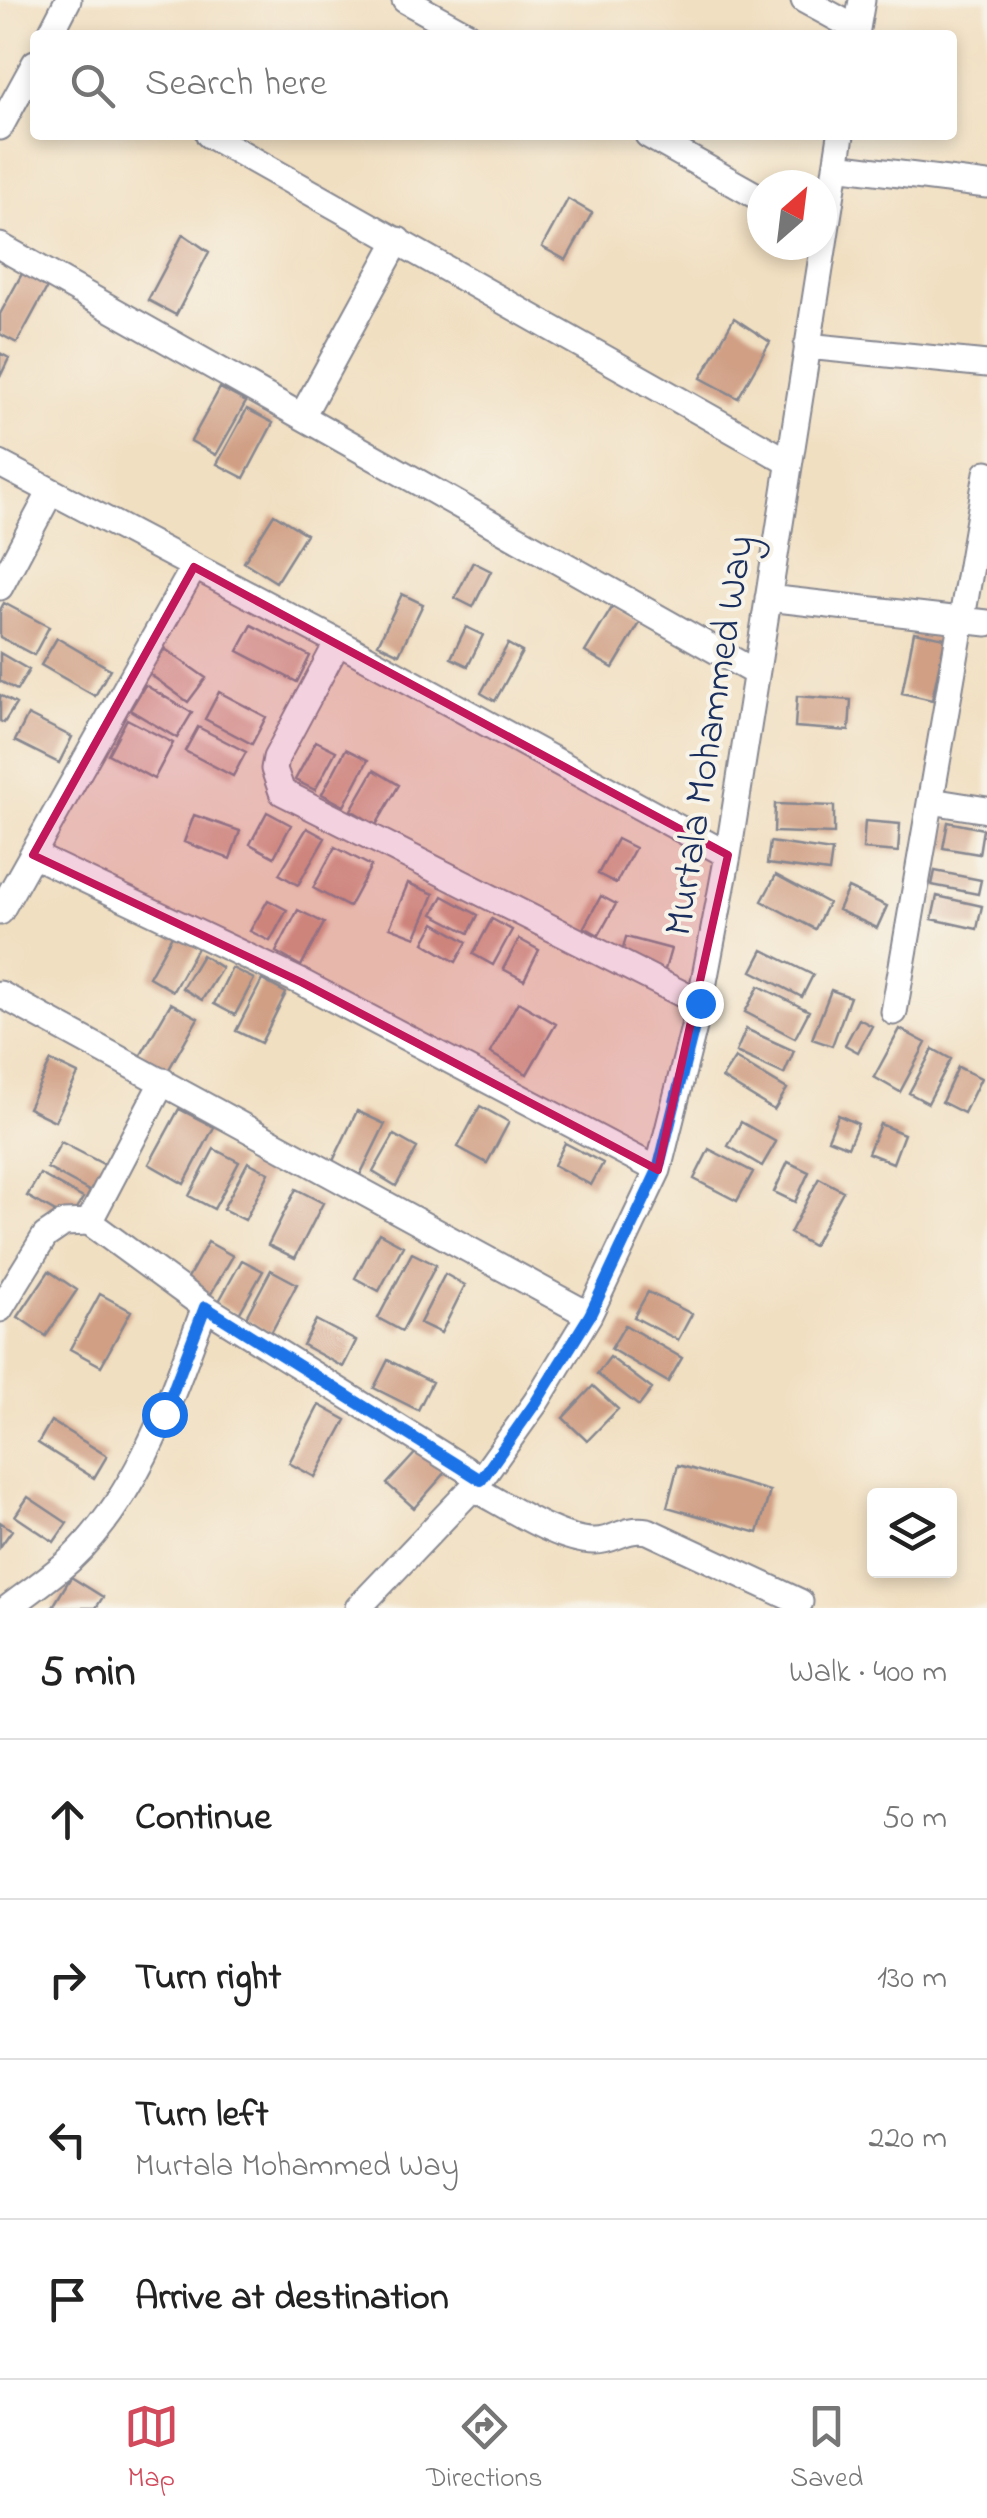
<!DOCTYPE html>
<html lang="en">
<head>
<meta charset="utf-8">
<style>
	body { margin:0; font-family:"Indie Flower",sans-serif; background:#f6f6f6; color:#222 }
	.controls { position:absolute; right:30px; bottom:30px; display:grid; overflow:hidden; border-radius:10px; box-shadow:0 5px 15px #0003 }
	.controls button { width:90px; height:90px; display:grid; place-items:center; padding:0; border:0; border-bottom:2px solid #e0e0e0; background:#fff; color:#222; font:50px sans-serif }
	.compass { position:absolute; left:747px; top:170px; width:90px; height:90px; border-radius:50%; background:#fff; box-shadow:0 5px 15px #0003; rotate:28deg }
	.stop { position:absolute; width:30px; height:30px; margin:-22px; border:8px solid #1a73e8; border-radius:50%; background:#fff }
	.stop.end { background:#1a73e8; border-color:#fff; box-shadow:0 2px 10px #0008 }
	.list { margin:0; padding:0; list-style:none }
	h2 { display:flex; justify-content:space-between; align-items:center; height:130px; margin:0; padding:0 40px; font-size:42px }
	h2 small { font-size:32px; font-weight:400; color:#767676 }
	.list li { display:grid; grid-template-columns:65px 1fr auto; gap:30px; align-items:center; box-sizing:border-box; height:160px; padding:0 40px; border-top:2px solid #e0e0e0 }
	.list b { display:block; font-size:38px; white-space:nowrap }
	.list p { margin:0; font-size:32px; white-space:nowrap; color:#767676 }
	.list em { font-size:32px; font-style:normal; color:#767676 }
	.icon { flex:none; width:55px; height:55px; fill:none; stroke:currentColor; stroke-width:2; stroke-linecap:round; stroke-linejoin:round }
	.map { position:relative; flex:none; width:987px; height:1608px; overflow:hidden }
	.search { position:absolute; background:#fff; box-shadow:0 5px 15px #0003; left:30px; right:30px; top:30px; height:110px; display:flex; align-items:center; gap:25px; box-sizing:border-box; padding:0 35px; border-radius:10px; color:#767676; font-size:38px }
	.sheet { height:770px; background:#fff }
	nav { display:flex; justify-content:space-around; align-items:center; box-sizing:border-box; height:140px; border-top:2px solid #e0e0e0; background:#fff; font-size:28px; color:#767676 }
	nav a { display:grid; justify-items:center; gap:5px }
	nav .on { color:#d1495b }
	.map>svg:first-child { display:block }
	.building { fill:#d09f84 }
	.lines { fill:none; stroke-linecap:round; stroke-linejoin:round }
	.minor-casing { stroke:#868790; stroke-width:29 }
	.minor { stroke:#fff; stroke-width:25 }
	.route { stroke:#1a73e8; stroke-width:12 }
	.marked { fill:#c2185b; fill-opacity:0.2; stroke:#c2185b; stroke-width:8; stroke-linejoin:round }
	.labels { text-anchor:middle; stroke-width:8; stroke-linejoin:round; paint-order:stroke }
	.street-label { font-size:40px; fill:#1b2f5e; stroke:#f7f3e8 }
</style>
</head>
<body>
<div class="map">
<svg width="987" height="1608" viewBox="0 0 987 1608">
	<rect width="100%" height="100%" fill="#f7f3e8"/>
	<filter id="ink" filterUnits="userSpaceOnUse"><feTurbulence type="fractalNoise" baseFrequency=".01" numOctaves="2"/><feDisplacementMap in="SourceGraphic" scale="20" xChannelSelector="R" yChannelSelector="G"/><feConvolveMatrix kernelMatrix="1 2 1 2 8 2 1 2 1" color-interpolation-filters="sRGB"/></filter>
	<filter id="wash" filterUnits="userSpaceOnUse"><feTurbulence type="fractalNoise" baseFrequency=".0048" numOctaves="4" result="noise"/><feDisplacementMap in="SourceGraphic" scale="40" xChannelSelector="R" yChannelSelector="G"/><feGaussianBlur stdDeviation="2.25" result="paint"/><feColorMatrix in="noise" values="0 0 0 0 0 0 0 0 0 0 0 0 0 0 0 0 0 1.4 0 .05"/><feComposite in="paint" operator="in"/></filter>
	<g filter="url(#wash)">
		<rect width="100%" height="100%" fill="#f1dfc1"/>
		<g id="blocks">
			<path class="building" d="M 568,199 L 592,213 L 566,260 L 542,247 Z
				M 183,234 L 209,252 L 176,315 L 148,300 Z
				M 23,272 L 48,286 L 17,343 L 0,334 L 0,314 Z
				M 734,318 L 770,342 L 738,398 L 701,378 Z
				M 0,353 L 9,358 L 0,377 Z
				M 220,388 L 246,402 L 216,455 L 191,441 Z
				M 247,409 L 273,423 L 244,478 L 217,464 Z
				M 274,514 L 306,534 L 276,582 L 244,562 Z
				M 473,562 L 491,571 L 473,607 L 455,598 Z
				M 402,594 L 423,604 L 399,654 L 378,644 Z
				M 4,603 L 49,627 L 34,655 L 0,637 L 0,610 Z
				M 613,606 L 640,623 L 613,668 L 585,652 Z
				M 252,625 L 310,656 L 297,682 L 238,651 Z
				M 466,627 L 483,635 L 468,666 L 451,658 Z
				M 914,632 L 945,638 L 932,700 L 902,693 Z
				M 57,638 L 110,669 L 95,696 L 41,665 Z
				M 508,644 L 522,652 L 495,701 L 481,693 Z
				M 165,649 L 206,678 L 188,702 L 148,673 Z
				M 0,653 L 29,670 L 17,690 L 0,681 Z
				M 145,685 L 192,713 L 177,738 L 130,710 Z
				M 219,692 L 266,717 L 252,744 L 205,719 Z
				M 0,695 L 16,704 L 4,723 L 0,721 Z
				M 797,696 L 851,700 L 849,731 L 795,727 Z
				M 28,715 L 72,737 L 59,763 L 15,741 Z
				M 127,719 L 173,743 L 154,779 L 108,754 Z
				M 198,727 L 246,752 L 233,776 L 185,751 Z
				M 316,741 L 336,751 L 315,790 L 295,780 Z
				M 346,749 L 368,760 L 344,806 L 322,794 Z
				M 374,770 L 399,785 L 376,825 L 351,810 Z
				M 775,804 L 834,806 L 834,834 L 774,832 Z
				M 267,812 L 291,825 L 274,857 L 250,844 Z
				M 194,815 L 240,831 L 230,859 L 184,842 Z
				M 865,821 L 900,824 L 898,852 L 863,849 Z
				M 948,822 L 983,829 L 979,854 L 943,848 Z
				M 307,828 L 325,838 L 298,885 L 279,874 Z
				M 617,839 L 635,848 L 616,883 L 598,874 Z
				M 770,842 L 832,851 L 829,872 L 767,864 Z
				M 335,847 L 371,866 L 349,907 L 313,888 Z
				M 935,871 L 981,880 L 978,894 L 932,885 Z
				M 776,875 L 828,903 L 815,929 L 762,901 Z
				M 408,883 L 434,894 L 416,937 L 390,927 Z
				M 848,888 L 887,906 L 877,928 L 838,910 Z
				M 443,896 L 478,915 L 469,933 L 433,914 Z
				M 601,896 L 616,904 L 599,935 L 584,927 Z
				M 937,896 L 982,906 L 977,929 L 932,919 Z
				M 268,900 L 287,910 L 270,941 L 250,931 Z
				M 298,910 L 324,923 L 301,966 L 276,952 Z
				M 492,919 L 512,930 L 493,965 L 473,954 Z
				M 435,923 L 467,942 L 456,962 L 424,943 Z
				M 174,932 L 198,946 L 173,991 L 149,977 Z
				M 626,937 L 671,949 L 664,973 L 620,961 Z
				M 519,939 L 539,950 L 524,980 L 503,969 Z
				M 763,950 L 813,975 L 802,997 L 752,971 Z
				M 202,955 L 222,968 L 202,1000 L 182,988 Z
				M 232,968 L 254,979 L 235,1015 L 214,1004 Z
				M 262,980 L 286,993 L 261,1043 L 236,1031 Z
				M 759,986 L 809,1011 L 795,1038 L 745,1012 Z
				M 831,990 L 850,997 L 832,1046 L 812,1039 Z
				M 518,1002 L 556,1024 L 527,1074 L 490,1053 Z
				M 171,1003 L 198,1018 L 165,1076 L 138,1060 Z
				M 859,1019 L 872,1026 L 858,1052 L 845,1045 Z
				M 746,1029 L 794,1051 L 784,1074 L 736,1052 Z
				M 900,1029 L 926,1043 L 900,1092 L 874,1077 Z
				M 933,1049 L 951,1059 L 928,1103 L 909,1093 Z
				M 735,1058 L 787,1089 L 774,1110 L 722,1078 Z
				M 51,1061 L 78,1074 L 55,1121 L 28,1108 Z
				M 958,1067 L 981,1078 L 964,1113 L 942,1102 Z
				M 480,1106 L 509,1122 L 487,1163 L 458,1147 Z
				M 179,1109 L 214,1127 L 184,1184 L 149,1164 Z
				M 357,1111 L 385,1124 L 360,1175 L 333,1161 Z
				M 838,1115 L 858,1124 L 848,1147 L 828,1139 Z
				M 741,1122 L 776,1142 L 762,1166 L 728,1146 Z
				M 880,1124 L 904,1134 L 893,1163 L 868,1153 Z
				M 394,1135 L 417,1148 L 396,1186 L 373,1172 Z
				M 61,1142 L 105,1165 L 91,1192 L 47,1168 Z
				M 565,1143 L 603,1163 L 591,1185 L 554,1165 Z
				M 214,1149 L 239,1162 L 214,1209 L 189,1196 Z
				M 709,1149 L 753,1172 L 737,1201 L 694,1179 Z
				M 248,1162 L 269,1173 L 245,1220 L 223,1209 Z
				M 788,1162 L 809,1172 L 795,1202 L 774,1192 Z
				M 40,1174 L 83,1198 L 70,1220 L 27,1196 Z
				M 819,1178 L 843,1191 L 813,1246 L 790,1233 Z
				M 296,1189 L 323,1203 L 295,1258 L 268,1245 Z
				M 379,1233 L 403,1246 L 379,1291 L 355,1278 Z
				M 208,1242 L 233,1256 L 209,1297 L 185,1283 Z
				M 412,1253 L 436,1265 L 402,1331 L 378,1318 Z
				M 242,1260 L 263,1271 L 239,1314 L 218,1303 Z
				M 271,1270 L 297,1284 L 271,1333 L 245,1319 Z
				M 49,1271 L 77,1290 L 46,1336 L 18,1317 Z
				M 445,1274 L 465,1285 L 441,1333 L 420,1323 Z
				M 648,1292 L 692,1314 L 678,1340 L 634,1317 Z
				M 100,1294 L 131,1311 L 101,1366 L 70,1349 Z
				M 316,1320 L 356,1341 L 343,1367 L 303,1345 Z
				M 625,1325 L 682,1358 L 668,1382 L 611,1349 Z
				M 610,1357 L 652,1389 L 639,1406 L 597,1374 Z
				M 388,1360 L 432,1382 L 418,1410 L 374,1388 Z
				M 593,1386 L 618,1409 L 587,1441 L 563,1418 Z
				M 319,1405 L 346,1420 L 315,1477 L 289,1463 Z
				M 51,1421 L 107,1456 L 94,1478 L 38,1443 Z
				M 420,1448 L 446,1472 L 414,1508 L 387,1484 Z
				M 678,1465 L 770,1491 L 758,1533 L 667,1507 Z
				M 28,1497 L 67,1523 L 54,1542 L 15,1516 Z
				M 0,1522 L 12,1530 L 0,1547 Z
				M 71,1577 L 103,1597 L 96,1608 L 52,1608 Z"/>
		</g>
	</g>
	<g filter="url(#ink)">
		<use href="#blocks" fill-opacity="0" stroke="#868790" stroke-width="2.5"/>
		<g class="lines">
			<defs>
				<path id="minor" d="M 405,0 L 468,35
					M 804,0 L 857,29
					M 50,35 L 68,0
					M 856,35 L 862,0
					M 0,127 L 35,63
					M 209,135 L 789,462
					M 648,135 L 762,199
					M 836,166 L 987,185
					M 0,246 L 756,673
					M 807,346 L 987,364
					M 302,416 L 398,240
					M 0,464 L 338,642 L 728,855
					M 0,587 L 51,491
					M 768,598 L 987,623
					M 338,642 L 276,758 L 274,769 L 282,792 L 700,1003
					M 931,801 L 987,810
					M 33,855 L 301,982 L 658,1170
					M 0,912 L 194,567
					M 0,994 L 589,1315
					M 894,1012 L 987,473
					M 89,1222 L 163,1081
					M 0,1309 L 45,1236 L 64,1223 L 89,1222 L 205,1307 L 481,1479
					M 473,1488 C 504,1504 560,1542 595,1541 C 616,1541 623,1527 648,1531 L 800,1602
					M 8,1608 C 29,1592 51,1577 70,1560 C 140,1494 172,1394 205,1307
					M 358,1608 L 481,1479 L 536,1402 L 589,1315 L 658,1170 L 700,1003 L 728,855 L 841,135"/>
			</defs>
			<use href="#minor" class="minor-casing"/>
			<use href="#minor" class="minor"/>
		</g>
	</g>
	<g class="lines" filter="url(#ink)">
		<path class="route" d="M 164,1414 L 205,1307 L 481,1480 L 536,1402 L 590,1315 L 658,1170 L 700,1003"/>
	</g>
	<path class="marked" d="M 194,567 L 728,855 L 658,1170 L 301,982 L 33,855 Z"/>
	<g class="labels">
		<g class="street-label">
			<text transform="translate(707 735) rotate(-81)" y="14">Murtala Mohammed Way</text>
		</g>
	</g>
</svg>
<div class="controls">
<button><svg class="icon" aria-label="layers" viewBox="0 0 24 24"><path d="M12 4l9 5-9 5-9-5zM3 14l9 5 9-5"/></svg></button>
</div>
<svg class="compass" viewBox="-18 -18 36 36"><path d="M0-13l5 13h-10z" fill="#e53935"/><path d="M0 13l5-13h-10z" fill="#767676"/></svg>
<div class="stop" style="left:164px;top:1414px"></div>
<div class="stop end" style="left:700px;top:1003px"></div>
<div class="search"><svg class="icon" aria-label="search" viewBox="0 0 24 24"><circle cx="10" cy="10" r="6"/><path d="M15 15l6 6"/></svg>Search here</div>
</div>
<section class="sheet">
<h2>5 min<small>Walk · 400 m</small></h2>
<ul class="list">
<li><svg class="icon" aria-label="ahead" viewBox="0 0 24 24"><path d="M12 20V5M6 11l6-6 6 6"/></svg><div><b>Continue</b></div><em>50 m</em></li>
<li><svg class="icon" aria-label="right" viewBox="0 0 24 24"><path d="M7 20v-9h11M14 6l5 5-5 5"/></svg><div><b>Turn right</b></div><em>130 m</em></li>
<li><svg class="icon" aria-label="left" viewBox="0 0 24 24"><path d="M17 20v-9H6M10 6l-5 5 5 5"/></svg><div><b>Turn left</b><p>Murtala Mohammed Way</p></div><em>220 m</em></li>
<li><svg class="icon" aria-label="arrive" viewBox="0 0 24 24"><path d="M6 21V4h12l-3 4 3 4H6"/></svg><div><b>Arrive at destination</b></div></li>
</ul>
</section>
<nav>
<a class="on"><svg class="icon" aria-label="map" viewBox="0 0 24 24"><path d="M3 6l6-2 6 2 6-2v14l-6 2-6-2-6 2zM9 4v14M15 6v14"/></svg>Map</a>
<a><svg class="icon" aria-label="directions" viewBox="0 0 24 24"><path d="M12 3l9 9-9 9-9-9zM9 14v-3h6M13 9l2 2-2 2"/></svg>Directions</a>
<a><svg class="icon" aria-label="saved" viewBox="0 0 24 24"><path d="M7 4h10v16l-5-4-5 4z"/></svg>Saved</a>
</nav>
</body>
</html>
